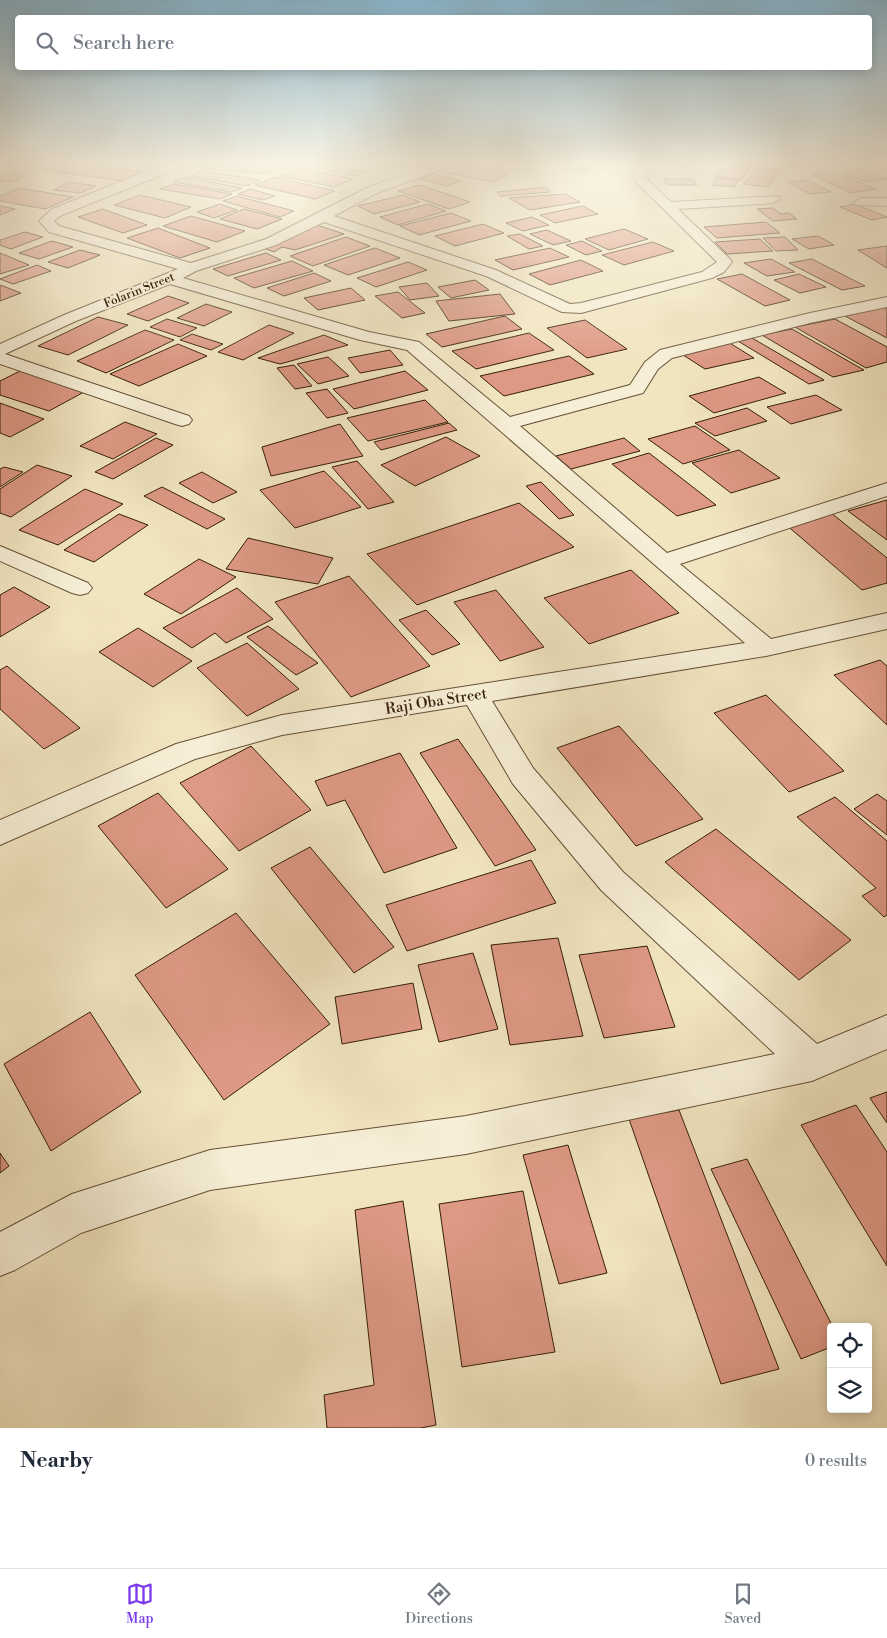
<!DOCTYPE html>
<html lang="en">
<head>
<meta charset="utf-8">
<style>
	body { margin:0; font-family:"Libre Bodoni",serif; background:#f6f6f7; color:#1f2937 }
	.controls { position:absolute; right:15px; bottom:15px; display:grid; overflow:hidden; border-radius:5px; box-shadow:0 2px 12px #0003 }
	.controls button { width:45px; height:45px; display:grid; place-items:center; padding:0; border:0; border-bottom:1px solid #e0e1e3; background:#fff; color:#1f2937; font:25px sans-serif }
	.list { margin:0; padding:0; list-style:none }
	h2 { display:flex; justify-content:space-between; align-items:center; height:65px; margin:0; padding:0 20px; font-size:21px }
	h2 small { font-size:16px; font-weight:400; color:#747a83 }
	.icon { flex:none; width:28px; height:28px; fill:none; stroke:currentColor; stroke-width:2; stroke-linecap:round; stroke-linejoin:round }
	.map { position:relative; flex:none; width:887px; height:1428px; overflow:hidden }
	.search { position:absolute; background:#fff; box-shadow:0 2px 12px #0003; left:15px; right:15px; top:15px; height:55px; display:flex; align-items:center; gap:12px; box-sizing:border-box; padding:0 18px; border-radius:5px; color:#747a83; font-size:19px }
	.sheet { height:140px; background:#fff }
	nav { display:flex; justify-content:space-around; align-items:center; box-sizing:border-box; height:70px; border-top:1px solid #e0e1e3; background:#fff; font-size:14px; color:#747a83 }
	nav a { display:grid; justify-items:center; gap:2px }
	nav .on { color:#7c3aed }
	.map>svg:first-child { display:block }
	.building { fill:#de9984; stroke:#361e09 }
	.lines { fill:none; stroke-linecap:round; stroke-linejoin:round }
	.minor-casing { stroke:#655037; stroke-width:2 }
	.minor { fill:#f6eed6; fill-rule:evenodd }
	.labels { text-anchor:middle; stroke-width:4; stroke-linejoin:round; paint-order:stroke }
	.far-street-label { font-size:12px; fill:#361e09; stroke:#f6eed6 }
	.street-label { font-size:15px; fill:#361e09; stroke:#f6eed6 }
</style>
</head>
<body>
<div class="map">
<svg width="887" height="1428" viewBox="0 0 887 1428">
	<rect width="100%" height="100%" fill="#f1e5c0"/>
	<filter id="stains"><feTurbulence type="fractalNoise" baseFrequency=".004" numOctaves="4"/><feColorMatrix values="0 0 0 0 .2 0 0 0 0 .09 0 0 0 0 .02 0 0 0 .5 -.17"/></filter>
	<radialGradient id="worn" r=".72"><stop offset=".6" stop-color="#630" stop-opacity="0"/><stop offset="1" stop-color="#630" stop-opacity=".3"/></radialGradient>
	<path class="building" d="M 0,164 L 46,164 L 42,168 L 0,167 Z
		M 58,164 L 79,164 L 140,172 L 123,181 L 44,170 Z
		M 207,164 L 280,164 L 267,174 L 201,168 Z
		M 330,164 L 365,172 L 355,176 L 319,168 Z
		M 460,164 L 509,174 L 493,182 L 442,172 Z
		M 542,164 L 599,164 L 587,172 Z
		M 726,164 L 754,164 L 741,180 L 715,176 Z
		M 759,167 L 783,170 L 768,187 L 743,184 Z
		M 300,168 L 353,179 L 334,187 L 281,176 Z
		M 863,169 L 887,179 L 868,182 L 844,173 Z
		M 202,171 L 260,180 L 247,186 L 190,176 Z
		M 836,172 L 876,189 L 851,193 L 813,175 Z
		M 0,174 L 25,174 L 18,181 L 0,181 Z
		M 434,174 L 461,181 L 447,186 L 420,179 Z
		M 184,177 L 242,188 L 231,192 L 173,182 Z
		M 275,177 L 335,191 L 315,199 L 255,185 Z
		M 716,178 L 738,180 L 734,187 L 712,185 Z
		M 664,179 L 693,179 L 697,185 L 667,185 Z
		M 807,180 L 831,192 L 810,194 L 787,182 Z
		M 69,182 L 96,186 L 80,193 L 53,190 Z
		M 173,184 L 232,194 L 220,199 L 160,189 Z
		M 420,185 L 470,202 L 449,209 L 398,191 Z
		M 546,187 L 551,192 L 500,196 L 497,192 Z
		M 20,188 L 73,197 L 45,209 L 0,201 L 0,196 Z
		M 250,189 L 275,196 L 263,200 L 238,194 Z
		M 565,194 L 580,202 L 530,210 L 509,198 Z
		M 140,195 L 191,207 L 165,218 L 114,205 Z
		M 403,195 L 420,202 L 374,214 L 358,206 Z
		M 237,196 L 294,211 L 280,217 L 223,201 Z
		M 220,204 L 237,210 L 214,218 L 197,212 Z
		M 428,204 L 446,211 L 398,225 L 380,217 Z
		M 855,204 L 887,217 L 872,220 L 840,207 Z
		M 0,206 L 15,209 L 0,215 Z
		M 583,206 L 598,214 L 555,223 L 540,215 Z
		M 773,208 L 781,214 L 789,213 L 797,219 L 773,221 L 757,209 Z
		M 103,209 L 147,225 L 123,233 L 78,217 Z
		M 244,209 L 282,219 L 257,229 L 220,219 Z
		M 451,213 L 471,221 L 419,235 L 400,226 Z
		M 191,216 L 245,231 L 217,242 L 163,226 Z
		M 532,217 L 549,225 L 523,231 L 506,223 Z
		M 766,222 L 780,233 L 717,238 L 704,227 Z
		M 483,224 L 504,233 L 455,246 L 435,236 Z
		M 317,225 L 344,234 L 295,250 L 282,247 L 274,252 L 260,247 Z
		M 158,228 L 210,248 L 180,258 L 127,238 Z
		M 624,229 L 648,239 L 609,250 L 585,239 Z
		M 547,230 L 571,241 L 553,245 L 530,234 Z
		M 25,232 L 43,237 L 11,249 L 0,245 L 0,240 Z
		M 520,234 L 543,246 L 529,249 L 507,236 Z
		M 818,236 L 834,245 L 809,249 L 792,239 Z
		M 346,237 L 370,246 L 313,266 L 290,256 Z
		M 785,237 L 798,250 L 776,251 L 763,238 Z
		M 760,239 L 773,251 L 727,254 L 715,242 Z
		M 52,241 L 73,247 L 39,259 L 19,253 Z
		M 582,241 L 602,251 L 586,255 L 566,245 Z
		M 653,242 L 674,251 L 624,265 L 602,255 Z
		M 887,246 L 887,268 L 858,250 Z
		M 375,248 L 400,258 L 348,275 L 324,265 Z
		M 550,248 L 569,257 L 513,270 L 495,260 Z
		M 80,250 L 100,255 L 68,268 L 48,262 Z
		M 0,253 L 29,265 L 0,274 Z
		M 266,253 L 281,260 L 228,276 L 213,269 Z
		M 771,259 L 795,272 L 767,276 L 744,263 Z
		M 812,259 L 865,286 L 842,290 L 789,263 Z
		M 581,260 L 603,271 L 550,285 L 529,274 Z
		M 292,261 L 313,271 L 254,288 L 234,278 Z
		M 408,262 L 427,270 L 376,287 L 357,278 Z
		M 37,265 L 51,271 L 13,284 L 0,279 Z
		M 314,273 L 331,281 L 284,296 L 267,288 Z
		M 742,274 L 790,300 L 765,306 L 717,279 Z
		M 799,274 L 826,287 L 800,293 L 774,280 Z
		M 475,280 L 489,290 L 451,298 L 438,287 Z
		M 427,283 L 439,296 L 410,300 L 399,287 Z
		M 0,285 L 21,293 L 0,301 Z
		M 351,288 L 365,300 L 318,310 L 304,298 Z
		M 398,292 L 425,313 L 402,318 L 375,296 Z
		M 500,294 L 515,314 L 449,321 L 436,301 Z
		M 168,296 L 189,303 L 148,321 L 127,314 Z
		M 206,304 L 232,312 L 204,326 L 177,318 Z
		M 883,307 L 887,309 L 887,338 L 845,316 Z
		M 505,316 L 522,329 L 442,347 L 426,334 Z
		M 98,317 L 128,325 L 68,355 L 38,346 Z
		M 167,319 L 197,328 L 180,337 L 150,327 Z
		M 835,319 L 887,347 L 887,362 L 866,368 L 795,327 Z
		M 585,320 L 627,349 L 587,358 L 547,328 Z
		M 269,325 L 294,333 L 243,360 L 218,352 Z
		M 792,329 L 864,370 L 833,377 L 762,335 Z
		M 145,330 L 174,340 L 106,373 L 77,361 Z
		M 529,333 L 554,350 L 476,369 L 452,351 Z
		M 192,334 L 223,344 L 211,350 L 180,340 Z
		M 324,335 L 348,345 L 280,364 L 258,358 Z
		M 752,338 L 824,380 L 809,384 L 738,341 Z
		M 728,342 L 754,358 L 705,369 L 680,353 Z
		M 178,344 L 207,356 L 139,386 L 110,374 Z
		M 390,350 L 403,365 L 360,373 L 348,358 Z
		M 569,356 L 594,374 L 504,396 L 480,376 Z
		M 328,357 L 349,376 L 318,384 L 297,364 Z
		M 294,365 L 312,386 L 295,389 L 277,368 Z
		M 20,371 L 84,392 L 49,411 L 0,395 L 0,381 Z
		M 405,371 L 428,390 L 354,409 L 333,389 Z
		M 759,377 L 786,393 L 714,413 L 689,396 Z
		M 327,389 L 348,413 L 327,418 L 306,393 Z
		M 816,395 L 842,410 L 791,424 L 767,407 Z
		M 425,400 L 448,422 L 368,441 L 347,418 Z
		M 0,403 L 44,419 L 10,437 L 0,433 Z
		M 747,408 L 767,421 L 715,436 L 695,423 Z
		M 125,422 L 157,434 L 113,459 L 80,446 Z
		M 449,423 L 457,430 L 381,450 L 374,442 Z
		M 340,424 L 363,456 L 271,476 L 262,447 Z
		M 695,426 L 730,450 L 683,464 L 648,439 Z
		M 446,437 L 480,456 L 415,486 L 381,465 Z
		M 156,438 L 173,445 L 113,479 L 95,472 Z
		M 624,438 L 640,451 L 571,469 L 556,456 Z
		M 739,450 L 780,478 L 731,493 L 692,463 Z
		M 649,453 L 716,505 L 677,516 L 612,464 Z
		M 357,461 L 394,502 L 368,509 L 332,467 Z
		M 37,465 L 72,476 L 11,517 L 0,513 L 0,489 Z
		M 4,467 L 23,472 L 0,487 L 0,469 Z
		M 324,471 L 361,507 L 295,528 L 260,490 Z
		M 202,472 L 237,492 L 213,503 L 179,483 Z
		M 541,482 L 574,515 L 559,519 L 526,486 Z
		M 162,487 L 225,519 L 207,529 L 144,496 Z
		M 85,489 L 123,504 L 58,545 L 19,530 Z
		M 887,500 L 887,540 L 848,511 Z
		M 519,503 L 574,547 L 417,605 L 367,554 Z
		M 830,512 L 887,558 L 887,583 L 862,590 L 784,523 Z
		M 119,514 L 148,525 L 94,562 L 64,550 Z
		M 248,538 L 333,558 L 318,584 L 226,569 Z
		M 199,559 L 236,577 L 181,614 L 144,594 Z
		M 631,570 L 679,613 L 589,644 L 544,598 Z
		M 349,576 L 430,666 L 351,697 L 275,602 Z
		M 14,587 L 50,607 L 0,637 L 0,595 Z
		M 237,588 L 273,619 L 226,643 L 215,633 L 192,648 L 163,628 Z
		M 496,590 L 544,647 L 500,661 L 454,602 Z
		M 426,610 L 460,644 L 432,655 L 399,620 Z
		M 268,626 L 318,663 L 296,675 L 247,637 Z
		M 138,628 L 192,661 L 153,687 L 99,652 Z
		M 247,643 L 299,689 L 247,716 L 197,668 Z
		M 880,660 L 887,666 L 887,725 L 834,675 Z
		M 7,666 L 80,728 L 44,749 L 0,709 L 0,670 Z
		M 766,695 L 844,771 L 789,792 L 714,713 Z
		M 619,726 L 703,819 L 636,846 L 557,748 Z
		M 458,739 L 536,850 L 495,866 L 420,753 Z
		M 251,746 L 311,810 L 239,851 L 180,783 Z
		M 400,753 L 457,848 L 384,873 L 345,800 L 327,806 L 315,781 Z
		M 158,793 L 228,869 L 166,908 L 98,826 Z
		M 877,794 L 887,801 L 887,835 L 854,809 Z
		M 835,797 L 887,841 L 887,915 L 884,917 L 862,896 L 876,888 L 797,817 Z
		M 716,829 L 851,940 L 799,980 L 665,862 Z
		M 310,847 L 394,947 L 354,973 L 271,868 Z
		M 531,860 L 556,903 L 407,951 L 386,905 Z
		M 236,913 L 330,1024 L 224,1100 L 135,975 Z
		M 558,938 L 583,1036 L 510,1045 L 491,945 Z
		M 647,946 L 675,1027 L 604,1038 L 579,955 Z
		M 473,953 L 498,1029 L 439,1042 L 418,965 Z
		M 413,983 L 422,1029 L 342,1044 L 335,997 Z
		M 90,1012 L 141,1092 L 51,1151 L 4,1064 Z
		M 887,1092 L 887,1123 L 870,1098 Z
		M 856,1105 L 887,1152 L 887,1266 L 801,1125 Z
		M 679,1110 L 779,1369 L 721,1384 L 629,1119 Z
		M 568,1145 L 607,1273 L 559,1284 L 523,1155 Z
		M 0,1153 L 9,1166 L 0,1173 Z
		M 747,1159 L 833,1327 L 831,1327 L 831,1347 L 801,1359 L 711,1169 Z
		M 523,1191 L 555,1352 L 462,1367 L 439,1204 Z
		M 403,1201 L 436,1425 L 421,1428 L 327,1428 L 324,1395 L 374,1385 L 355,1210 Z"/>
	<g class="lines">
		<defs>
			<path id="minor" d="M 165,164 L 180,164 L 169,172 L 62,215 L 54,221 L 59,226 L 191,263 L 266,239 L 369,187 L 432,164 L 450,164 L 448,167 L 377,193 L 334,216 L 496,270 L 570,304 L 581,303 L 702,272 L 717,262 L 637,183 L 632,172 L 640,164 L 654,164 L 644,173 L 647,179 L 671,202 L 779,196 L 780,199 L 774,203 L 678,209 L 730,259 L 732,262 L 724,272 L 712,278 L 581,313 L 562,312 L 486,276 L 324,222 L 276,245 L 196,271 L 183,278 L 369,332 L 419,342 L 510,417 L 630,385 L 645,362 L 660,350 L 810,313 L 887,297 L 887,307 L 810,323 L 672,358 L 658,369 L 643,393 L 520,426 L 667,553 L 887,483 L 887,496 L 680,564 L 771,639 L 887,613 L 887,629 L 766,656 L 492,701 L 533,768 L 623,872 L 817,1044 L 887,1015 L 887,1049 L 812,1081 L 466,1154 L 210,1190 L 81,1233 L 15,1270 L 0,1276 L 0,1232 L 72,1194 L 210,1150 L 466,1116 L 775,1054 L 601,890 L 513,784 L 467,705 L 282,735 L 195,759 L 0,845 L 0,820 L 176,744 L 282,715 L 745,643 L 407,350 L 360,340 L 170,284 L 76,321 L 5,354 L 189,416 L 192,420 L 189,424 L 182,426 L 175,424 L 0,364 L 0,344 L 64,315 L 178,269 L 49,232 L 39,221 L 52,209 Z
				M 861,198 L 887,198 L 887,206 L 856,205 L 854,202 Z
				M 0,546 L 88,583 L 92,588 L 88,593 L 80,595 L 72,593 L 0,561 Z"/>
		</defs>
		<use href="#minor" class="minor-casing"/>
		<use href="#minor" class="minor"/>
	</g>
	<linearGradient id="sky" x2="0" y2="1"><stop stop-color="#89b8d1"/><stop offset="0.45" stop-color="#f9f3e3"/><stop offset="1" stop-color="#f9f3e3" stop-opacity="0"/></linearGradient>
	<rect width="887" height="364" fill="url(#sky)"/>
	<g class="labels">
		<g class="far-street-label">
			<text transform="translate(139 290) rotate(-22)" y="4">Folarin Street</text>
		</g>
		<g class="street-label">
			<text transform="translate(436 701) rotate(-9)" y="5">Raji Oba Street</text>
		</g>
	</g>
	<rect width="100%" height="100%" filter="url(#stains)"/>
	<rect width="100%" height="100%" fill="url(#worn)"/>
</svg>
<div class="controls">
<button><svg class="icon" aria-label="locate" viewBox="0 0 24 24"><circle cx="12" cy="12" r="6"/><path d="M12 2v4M12 18v4M2 12h4M18 12h4"/></svg></button>
<button><svg class="icon" aria-label="layers" viewBox="0 0 24 24"><path d="M12 4l9 5-9 5-9-5zM3 14l9 5 9-5"/></svg></button>
</div>
<div class="search"><svg class="icon" aria-label="search" viewBox="0 0 24 24"><circle cx="10" cy="10" r="6"/><path d="M15 15l6 6"/></svg>Search here</div>
</div>
<section class="sheet">
<h2>Nearby<small>0 results</small></h2>
<ul class="list">
</ul>
</section>
<nav>
<a class="on"><svg class="icon" aria-label="map" viewBox="0 0 24 24"><path d="M3 6l6-2 6 2 6-2v14l-6 2-6-2-6 2zM9 4v14M15 6v14"/></svg>Map</a>
<a><svg class="icon" aria-label="directions" viewBox="0 0 24 24"><path d="M12 3l9 9-9 9-9-9zM9 14v-3h6M13 9l2 2-2 2"/></svg>Directions</a>
<a><svg class="icon" aria-label="saved" viewBox="0 0 24 24"><path d="M7 4h10v16l-5-4-5 4z"/></svg>Saved</a>
</nav>
</body>
</html>
